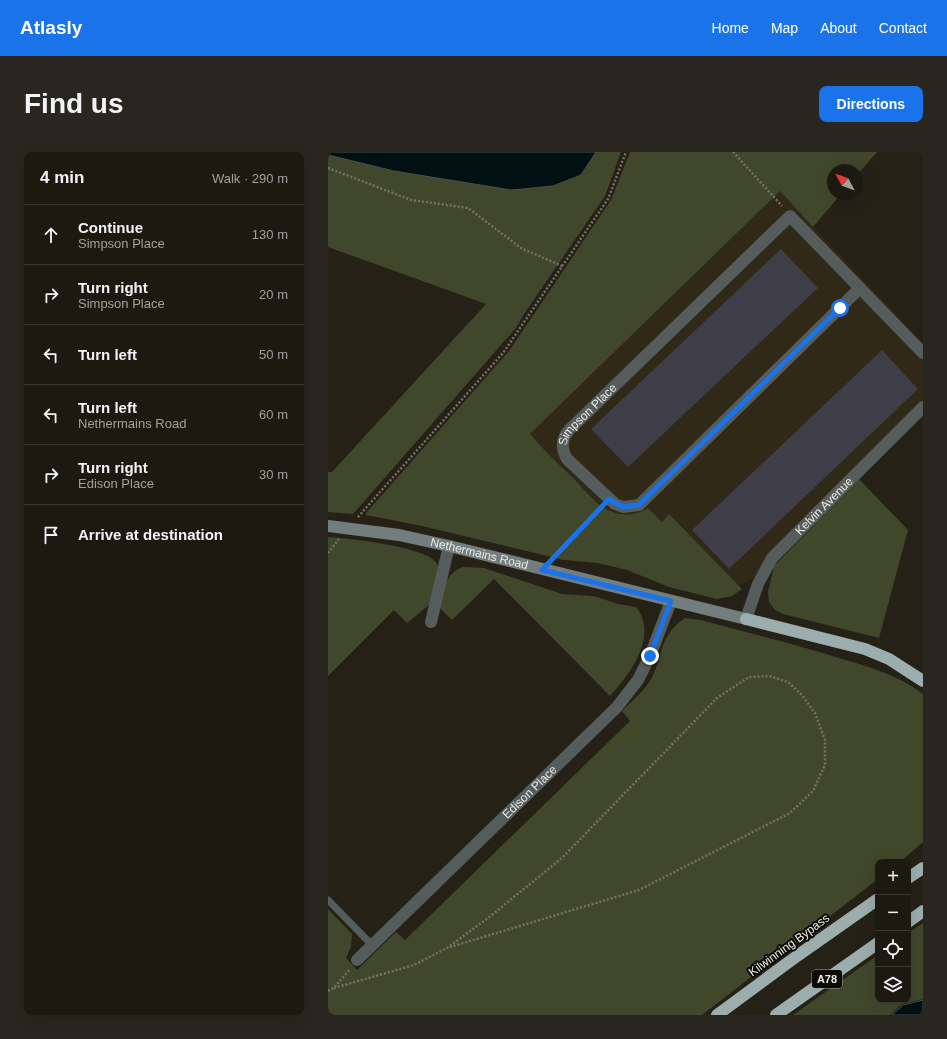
<!DOCTYPE html>
<html lang="en">
<head>
<meta charset="utf-8">
<style>
	body { margin:0; font-family:Arial,sans-serif; background:#29261f; color:#f1f3f6 }
	.controls { position:absolute; right:12px; bottom:12px; display:grid; overflow:hidden; border-radius:8px; box-shadow:0 4px 16px #0002 }
	.controls button { width:36px; height:36px; display:grid; place-items:center; padding:0; border:0; border-bottom:1px solid #3a3831; background:#1c1911; color:#f1f3f6; font:20px sans-serif }
	.compass { position:absolute; left:499px; top:12px; width:36px; height:36px; border-radius:50%; background:#1c1911; box-shadow:0 4px 16px #0002; rotate:311deg }
	.stop { position:absolute; width:12px; height:12px; margin:-9px; border:3px solid #1a73e8; border-radius:50%; background:#fff }
	.stop.end { background:#1a73e8; border-color:#fff; box-shadow:0 1px 4px #0008 }
	.list { margin:0; padding:0; list-style:none }
	h2 { display:flex; justify-content:space-between; align-items:center; height:52px; margin:0; padding:0 16px; font-size:17px }
	h2 small { font-size:13px; font-weight:400; color:#a0a09f }
	.list li { display:grid; grid-template-columns:26px 1fr auto; gap:12px; align-items:center; box-sizing:border-box; height:60px; padding:0 16px; border-top:1px solid #3a3831 }
	.list b { display:block; font-size:15px; white-space:nowrap }
	.list p { margin:0; font-size:13px; white-space:nowrap; color:#a0a09f }
	.list em { font-size:13px; font-style:normal; color:#a0a09f }
	.icon { flex:none; width:22px; height:22px; fill:none; stroke:currentColor; stroke-width:2; stroke-linecap:round; stroke-linejoin:round }
	.map { position:relative; flex:none; width:595px; height:863px; overflow:hidden; border-radius:8px }
	header { display:flex; align-items:center; gap:24px; box-sizing:border-box; height:56px; padding:0 20px; background:#1a73e8; color:#fff }
	header strong { font-size:19px }
	nav { display:flex; gap:22px; margin-inline-start:auto; font-size:14px }
	.intro { display:flex; align-items:center; justify-content:space-between; box-sizing:border-box; height:96px; padding:0 24px }
	h1 { margin:0; font-size:28px }
	.button { padding:10px 18px; border-radius:8px; background:#1a73e8; color:#fff; font-size:14px; font-weight:700 }
	main { display:flex; gap:24px; padding:0 24px }
	aside { flex:1; background:#1c1911; border-radius:8px; box-shadow:0 4px 16px #0002 }
	.map>svg:first-child { display:block }
	.built { fill:#302918 }
	.green { fill:#40472b }
	.water { fill:#011012; stroke:#485251 }
	.building { fill:#3e3d48 }
	.lines { fill:none; stroke-linecap:round; stroke-linejoin:round }
	.path { stroke:#767169; stroke-width:2.5; stroke-dasharray:2 2; stroke-linecap:butt }
	.lane { stroke:#555c5c; stroke-width:7 }
	.street { stroke:#555c5c; stroke-width:12 }
	.secondary { stroke:#727d7d; stroke-width:12 }
	.highway { stroke:#9cadad; stroke-width:12 }
	.route { stroke:#1a73e8; stroke-width:5 }
	.labels { text-anchor:middle; stroke-width:4; stroke-linejoin:round; paint-order:stroke }
	.shield { fill:#0d0b07; stroke:#aba8a2; stroke-width:1 }
	.shield-label { font-size:11px; font-weight:bold; fill:#efece5 }
	.street-label { font-size:12px; fill:#efece5; stroke:#0d0b07 }
</style>
</head>
<body>
<header>
<strong>Atlasly</strong>
<nav><a>Home</a><a>Map</a><a>About</a><a>Contact</a></nav>
</header>
<div class="intro"><h1>Find us</h1><a class="button">Directions</a></div>
<main>
<aside>
<h2>4 min<small>Walk · 290 m</small></h2>
<ul class="list">
<li><svg class="icon" aria-label="ahead" viewBox="0 0 24 24"><path d="M12 20V5M6 11l6-6 6 6"/></svg><div><b>Continue</b><p>Simpson Place</p></div><em>130 m</em></li>
<li><svg class="icon" aria-label="right" viewBox="0 0 24 24"><path d="M7 20v-9h11M14 6l5 5-5 5"/></svg><div><b>Turn right</b><p>Simpson Place</p></div><em>20 m</em></li>
<li><svg class="icon" aria-label="left" viewBox="0 0 24 24"><path d="M17 20v-9H6M10 6l-5 5 5 5"/></svg><div><b>Turn left</b></div><em>50 m</em></li>
<li><svg class="icon" aria-label="left" viewBox="0 0 24 24"><path d="M17 20v-9H6M10 6l-5 5 5 5"/></svg><div><b>Turn left</b><p>Nethermains Road</p></div><em>60 m</em></li>
<li><svg class="icon" aria-label="right" viewBox="0 0 24 24"><path d="M7 20v-9h11M14 6l5 5-5 5"/></svg><div><b>Turn right</b><p>Edison Place</p></div><em>30 m</em></li>
<li><svg class="icon" aria-label="arrive" viewBox="0 0 24 24"><path d="M6 21V4h12l-3 4 3 4H6"/></svg><div><b>Arrive at destination</b></div></li>
</ul>
</aside>
<div class="map">
<svg width="595" height="863" viewBox="0 0 595 863">
	<rect width="100%" height="100%" fill="#262117"/>
	<path class="built" d="M 452,39 L 595,191 L 595,266 L 531,327 L 446,414 L 408,436 L 324,412 L 197,287 Z"/>
	<path class="green" d="M 268,0 L 293,0 L 277,44 L 196,162 L 188,176 L 25,362 L 0,360 L 0,320 L 4,320 L 158,152 L 0,95 L 0,3 L 66,19 L 183,38 L 225,34 L 253,23 Z
		M 302,0 L 549,0 L 529,23 L 529,18 L 505,18 L 505,42 L 513,42 L 485,75 L 452,39 L 202,282 C 215,297 230,312 245,326 C 256,337 268,353 282,359 C 295,365 309,363 320,356 L 334,370 L 341,362 L 414,437 L 404,444 L 389,447 L 341,435 L 299,418 L 270,411 L 236,408 L 94,374 L 38,363 L 38,361 L 181,199 L 283,48 Z
		M 531,327 L 580,378 L 551,486 L 455,462 L 447,458 L 441,450 L 440,440 L 446,414 Z
		M 0,385 C 19,386 102,395 109,412 C 112,419 107,441 106,449 L 79,471 L 66,458 L 0,524 Z
		M 135,415 L 156,416 L 234,442 L 266,444 L 290,452 L 308,455 C 331,484 302,522 282,544 L 166,427 L 124,468 L 111,455 C 117,437 116,422 135,415 Z
		M 357,466 L 373,468 C 420,481 467,492 514,507 C 542,515 572,524 595,542 L 595,690 L 572,710 L 550,710 L 550,727 L 374,863 L 0,863 L 0,757 L 24,782 L 23,795 L 18,806 L 29,818 L 68,780 L 77,788 L 302,569 L 294,559 C 305,548 320,536 326,521 C 336,497 332,484 357,466 Z
		M 595,771 L 595,847 L 574,852 L 562,863 L 465,863 L 550,803 L 550,848 L 580,848 L 580,781 Z"/>
	<path class="water" d="M 0,0 L 268,0 L 253,23 L 225,34 L 183,38 L 66,19 L 0,3 Z
		M 595,848 L 595,863 L 564,863 L 575,853 Z"/>
	<path class="building" d="M 453,97 L 490,136 L 300,315 L 263,277 Z
		M 554,198 L 590,237 L 401,417 L 364,378 Z"/>
	<g class="lines">
		<path class="path" d="M 405,0 L 454,54
			M 0,16 L 83,48 L 140,56 L 193,96 L 234,114
			M 30,365 L 175,201 L 280,47 L 298,0
			M 0,401 L 11,387
			M 224,407 L 273,356
			M 6,836 L 86,813 L 119,796 L 160,766 L 234,706 L 389,546 L 421,525 L 441,524 L 460,530 L 474,543 L 487,561 L 497,588 L 497,613 L 485,639 L 462,661 L 311,738 L 119,796
			M 0,839 L 6,836 L 22,817"/>
		<path class="lane" d="M 0,748 L 45,794"/>
		<g class="street">
			<path id="s1" d="M 532,136 L 311,353 L 295,355 L 287,352 L 239,307 C 233,296 233,288 241,278 L 462,64 L 595,201"/>
			<path id="s2" d="M 418,467 L 430,432 L 444,406 L 595,255"/>
			<path d="M 103,470 L 121,394"/>
			<path id="s3" d="M 29,808 L 289,555 L 310,528 L 322,504 L 343,449"/>
		</g>
		<path class="secondary" id="s4" d="M 0,374 L 71,383 L 121,394 L 418,467"/>
		<path class="highway" d="M 418,467 L 537,497 L 561,507 L 595,529
			M 580,726 L 595,716
			M 580,770 L 595,759
			M 389,863 L 469,804 L 550,747
			M 448,863 L 550,791"/>
	</g>
	<g class="lines">
		<path class="route" d="M 322,504 L 343,449 L 214,418 L 281,347 L 295,355 L 311,353 L 512,156"/>
	</g>
	<g class="labels">
		<rect class="shield" x="484" y="818" width="30" height="18" rx="3"/>
		<g class="shield-label">
			<text x="499" y="831">A78</text>
		</g>
		<g class="street-label">
			<text dy="4" stroke="none"><textPath href="#s1" startOffset="455">Simpson Place</textPath></text>
			<text dy="4" stroke="none"><textPath href="#s2" startOffset="140">Kelvin Avenue</textPath></text>
			<text dy="4" stroke="none"><textPath href="#s4" startOffset="154">Nethermains Road</textPath></text>
			<text dy="4" stroke="none"><textPath href="#s3" startOffset="241">Edison Place</textPath></text>
			<text transform="translate(461 793) rotate(-36)" y="4">Kilwinning Bypass</text>
		</g>
	</g>
</svg>
<div class="controls">
<button>+</button>
<button>−</button>
<button><svg class="icon" aria-label="locate" viewBox="0 0 24 24"><circle cx="12" cy="12" r="6"/><path d="M12 2v4M12 18v4M2 12h4M18 12h4"/></svg></button>
<button><svg class="icon" aria-label="layers" viewBox="0 0 24 24"><path d="M12 4l9 5-9 5-9-5zM3 14l9 5 9-5"/></svg></button>
</div>
<svg class="compass" viewBox="-18 -18 36 36"><path d="M0-13l5 13h-10z" fill="#e53935"/><path d="M0 13l5-13h-10z" fill="#a0a09f"/></svg>
<div class="stop" style="left:512px;top:156px"></div>
<div class="stop end" style="left:322px;top:504px"></div>
</div>
</main>
</body>
</html>
